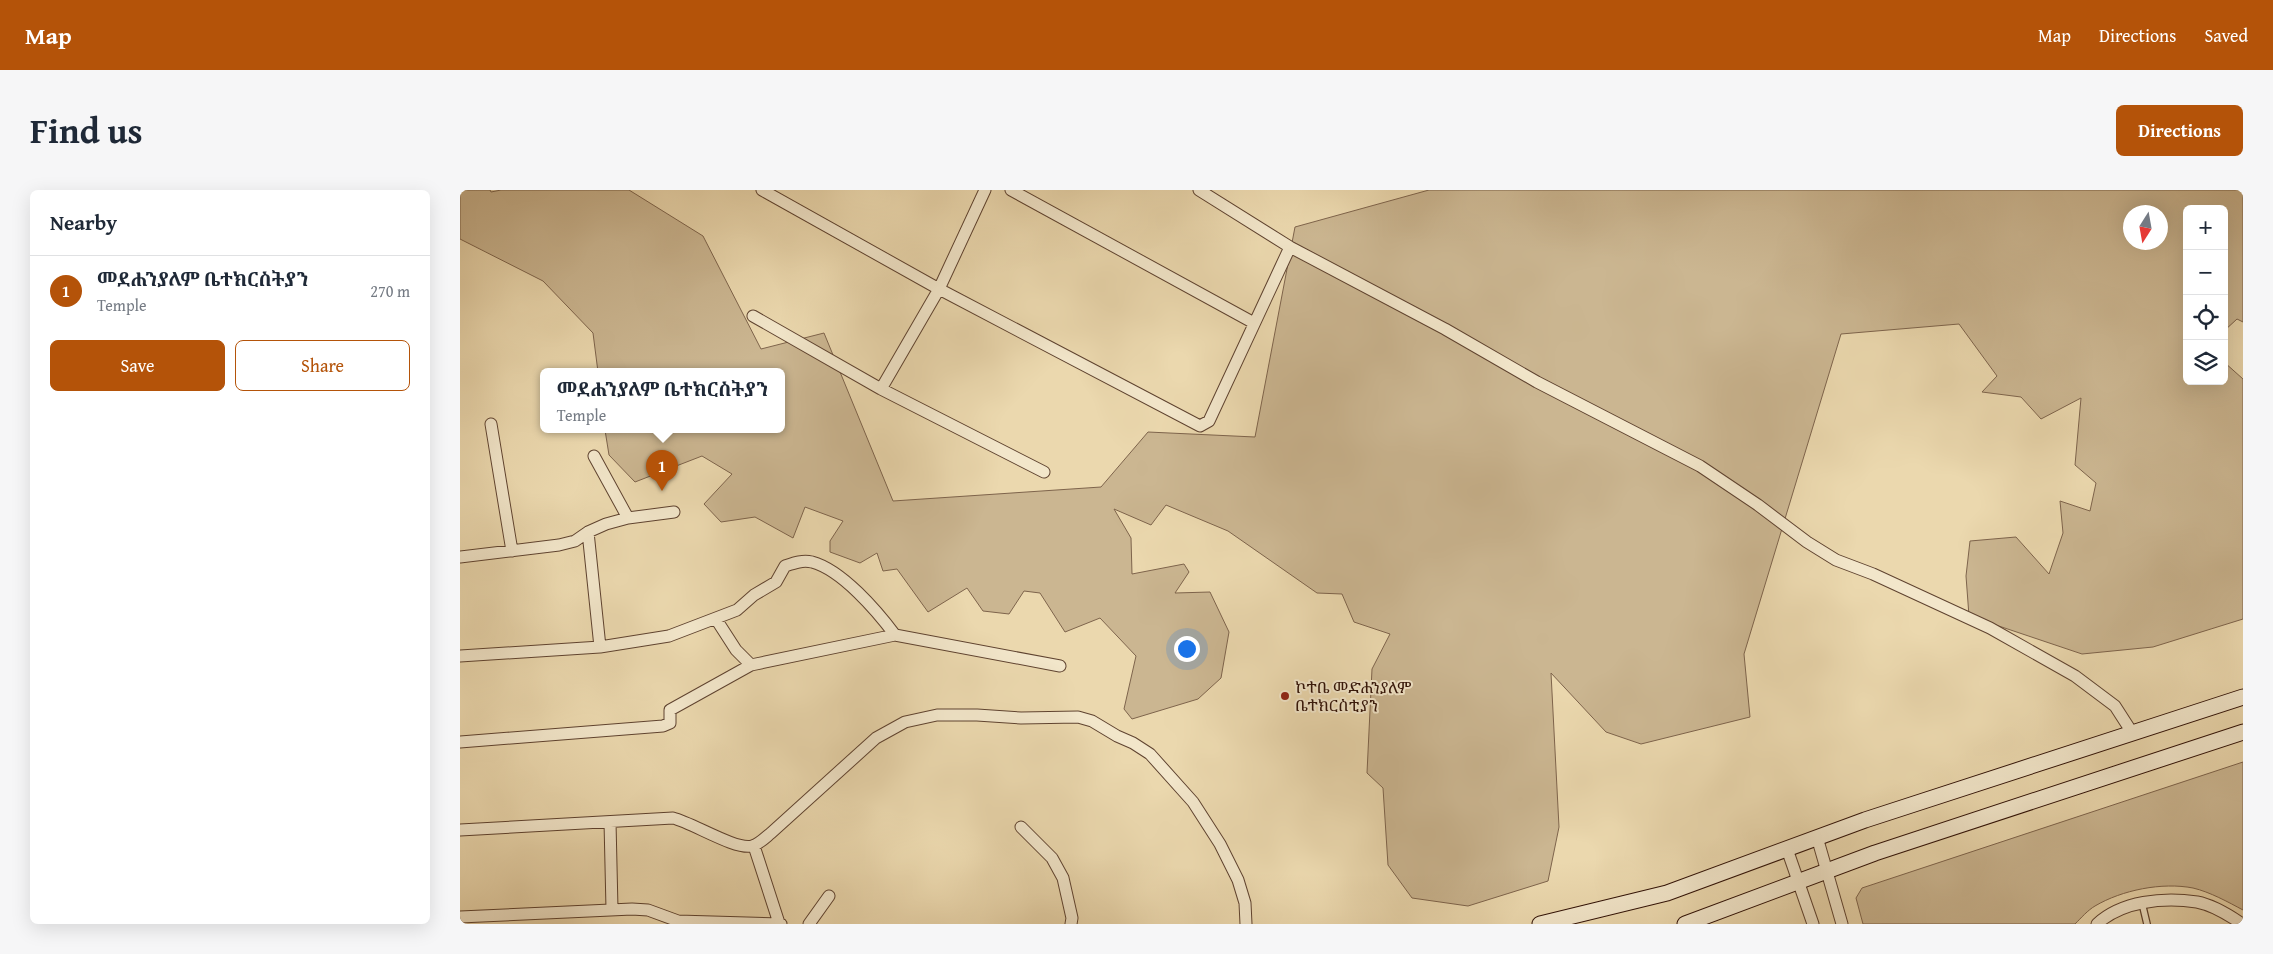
<!DOCTYPE html>
<html lang="en">
<head>
<meta charset="utf-8">
<style>
	body { margin:0; font-family:"Gentium Book Plus","Noto Serif Ethiopic",serif; background:#f6f6f7; color:#1f2937 }
	.controls { position:absolute; right:15px; top:15px; display:grid; overflow:hidden; border-radius:8px; box-shadow:0 5px 20px #0002 }
	.controls button { width:45px; height:45px; display:grid; place-items:center; padding:0; border:0; border-bottom:1px solid #e0e1e3; background:#fff; color:#1f2937; font:25px sans-serif }
	.compass { position:absolute; left:1663px; top:15px; width:45px; height:45px; border-radius:50%; background:#fff; box-shadow:0 5px 20px #0002; rotate:191deg }
	.you { position:absolute; left:726px; top:458px; width:18px; height:18px; margin:-12px; border:4px solid #fff; border-radius:50%; background:#1a73e8; box-shadow:0 0 0 8px #1a73e833 }
	.badge { display:grid; place-items:center; width:32px; height:32px; border-radius:50%; background:#b45309; color:#fff; font-size:16px; font-weight:700 }
	.pin { position:absolute; translate:-50% -41px; filter:drop-shadow(0 1px 2px #0008) }
	.pin::after { content:''; position:absolute; top:26px; width:18px; height:15px; background:inherit; clip-path:polygon(0 0,100% 0,50% 100%) }
	.popup { position:absolute; left:80px; top:178px; width:245px; height:65px; box-sizing:border-box; display:grid; place-content:center; border-radius:8px; background:#fff; filter:drop-shadow(0 1px 4px #0005); font-size:16px; white-space:nowrap; color:#747a83 }
	.popup b { font-size:19px; color:#1f2937 }
	.popup::after { content:''; position:absolute; left:50%; top:100%; margin-left:-10px; border:10px solid transparent; border-top-color:#fff }
	.list { margin:0; padding:0; list-style:none }
	h2 { display:flex; justify-content:space-between; align-items:center; height:65px; margin:0; padding:0 20px; font-size:21px }
	h2 small { font-size:16px; font-weight:400; color:#747a83 }
	.list li { display:grid; grid-template-columns:32px 1fr auto; gap:15px; align-items:center; box-sizing:border-box; height:70px; padding:0 20px; border-top:1px solid #e0e1e3 }
	.list b { display:block; font-size:19px; white-space:nowrap }
	.list p { margin:0; font-size:16px; white-space:nowrap; color:#747a83 }
	.list em { font-size:16px; font-style:normal; color:#747a83 }
	.actions { display:flex; gap:10px; padding:15px 20px }
	.actions a { flex:1; padding:11px 0; border:1px solid #b45309; border-radius:8px; text-align:center; font-size:18px; color:#b45309 }
	.actions .main { background:#b45309; color:#fff }
	.icon { flex:none; width:28px; height:28px; fill:none; stroke:currentColor; stroke-width:2; stroke-linecap:round; stroke-linejoin:round }
	.map { position:relative; flex:none; width:1783px; height:734px; overflow:hidden; border-radius:8px }
	header { display:flex; align-items:center; gap:30px; box-sizing:border-box; height:70px; padding:0 25px; background:#b45309; color:#fff }
	header strong { font-size:24px }
	nav { display:flex; gap:28px; margin-inline-start:auto; font-size:18px }
	.intro { display:flex; align-items:center; justify-content:space-between; box-sizing:border-box; height:120px; padding:0 30px }
	h1 { margin:0; font-size:35px }
	.button { padding:12px 22px; border-radius:8px; background:#b45309; color:#fff; font-size:18px; font-weight:700 }
	main { display:flex; gap:30px; padding:0 30px }
	aside { flex:1; background:#fff; border-radius:8px; box-shadow:0 5px 20px #0002 }
	.map>svg:first-child { display:block }
	.green { fill:#cbb691; stroke:#7e644c; fill-rule:evenodd }
	.lines { fill:none; stroke-linecap:round; stroke-linejoin:round }
	.lane-casing { stroke:#5f4330; stroke-width:8 }
	.street-casing { stroke:#5f4330; stroke-width:13 }
	.secondary-casing { stroke:#301106; stroke-width:17 }
	.lane { stroke:#f2e6ca; stroke-width:5.5 }
	.street { stroke:#f2e6ca; stroke-width:11 }
	.secondary { stroke:#f2e6ca; stroke-width:15 }
	.poi-dot { fill:#8f2418; stroke:#f2e6ca; stroke-width:2 }
	.labels { text-anchor:middle; stroke-width:4; stroke-linejoin:round; paint-order:stroke }
	.poi-label { font-size:16px; fill:#301106; stroke:#f2e6ca; text-anchor:start }
</style>
</head>
<body>
<header>
<strong>Map</strong>
<nav><a>Map</a><a>Directions</a><a>Saved</a></nav>
</header>
<div class="intro"><h1>Find us</h1><a class="button">Directions</a></div>
<main>
<aside>
<h2>Nearby<small></small></h2>
<ul class="list">
<li><span class="badge">1</span><div><b>መደሐንያለም ቤተክርስትያን</b><p>Temple</p></div><em>270 m</em></li>
</ul>
<div class="actions"><a class="main">Save</a><a>Share</a></div>
</aside>
<div class="map">
<svg width="1783" height="734" viewBox="0 0 1783 734">
	<rect width="100%" height="100%" fill="#ebd8ae"/>
	<filter id="stains"><feTurbulence type="fractalNoise" baseFrequency=".004" numOctaves="4"/><feColorMatrix values="0 0 0 0 .2 0 0 0 0 .09 0 0 0 0 .02 0 0 0 .5 -.17"/></filter>
	<radialGradient id="worn" r=".72"><stop offset=".6" stop-color="#630" stop-opacity="0"/><stop offset="1" stop-color="#630" stop-opacity=".3"/></radialGradient>
	<path class="green" d="M 0,0 L 30,0 L 31,2 L 41,0 L 169,0 L 243,46 L 301,159 L 364,143 L 433,311 L 641,297 L 688,242 L 795,247 L 835,37 L 969,0 L 1783,0 L 1783,132 L 1777,129 L 1764,141 L 1764,19 L 1727,19 L 1727,191 L 1764,191 L 1764,172 L 1783,189 L 1783,429 L 1693,457 L 1622,464 L 1509,426 L 1506,386 L 1510,351 L 1556,347 L 1589,384 L 1603,343 L 1600,311 L 1630,321 L 1636,293 L 1615,275 L 1621,208 L 1581,229 L 1561,207 L 1522,202 L 1537,186 L 1499,134 L 1381,144 L 1284,464 L 1290,527 L 1181,554 L 1146,542 L 1091,483 L 1099,637 L 1088,691 L 1008,716 L 952,708 L 928,675 L 923,598 L 907,583 L 912,479 L 930,444 L 894,432 L 882,404 L 857,403 L 768,341 L 706,315 L 691,335 L 654,319 L 671,348 L 672,384 L 724,374 L 729,382 L 715,403 L 750,402 L 769,442 L 761,488 L 738,509 L 672,529 L 664,519 L 676,466 L 640,428 L 605,442 L 580,403 L 564,401 L 549,424 L 523,421 L 507,398 L 468,422 L 437,379 L 423,381 L 417,363 L 400,373 L 370,362 L 370,351 L 383,331 L 345,317 L 333,348 L 295,327 L 261,332 L 244,314 L 272,284 L 242,266 L 175,292 L 149,265 L 145,240 L 321,240 L 321,182 L 138,182 L 133,143 L 83,91 L 0,49 ZM 1670,22 L 1700,22 L 1700,52 L 1670,52 Z
		M 1783,572 L 1783,720 C 1768,712 1750,702 1733,698 C 1702,692 1662,700 1635,716 C 1628,720 1621,728 1615,734 L 1403,734 L 1396,708 L 1402,698 Z"/>
	<g class="lines">
		<defs>
			<path id="lane" d="M 1682,713 L 1687,734"/>
			<path id="street" d="M 302,0 L 479,99 L 740,236 L 749,231 L 830,57
				M 551,0 L 794,133
				M 739,0 L 830,57 L 985,139 L 1077,192 L 1240,276 L 1298,315 L 1347,352 L 1376,370 L 1413,384 L 1530,438 L 1615,486 L 1655,516 L 1673,544
				M 293,126 L 421,199 L 584,282
				M 421,199 L 479,99 L 525,0
				M 31,234 L 52,361
				M 134,266 L 168,328
				M 128,342 L 140,457
				M 0,367 L 99,355 L 115,351 L 128,342 L 146,334 L 168,328 L 214,322
				M 256,429 L 276,460 L 291,475
				M 0,466 L 140,457 L 209,446 L 277,420 L 294,405 L 316,392 L 325,376 C 334,373 342,370 352,372 C 382,380 417,421 435,445
				M 0,552 L 203,536 L 210,533 L 210,520 L 291,475 L 435,445 L 600,476
				M 150,632 L 152,719
				M 561,637 L 592,668 L 603,688 L 612,728 L 611,734
				M 0,640 L 213,628 C 233,633 275,660 292,656 C 298,655 306,647 311,643 L 416,548 L 445,532 L 477,525 L 517,525 L 561,528 L 618,527 L 632,531 L 657,546 L 673,553 L 690,564 L 733,612 L 760,654 L 778,690 L 785,713 L 786,734
				M 1357,647 L 1382,734
				M 294,656 L 319,733
				M 1327,659 L 1353,734
				M 0,727 L 172,719 L 188,720 L 218,731 L 321,734
				M 349,734 L 369,706
				M 1637,734 C 1662,711 1703,707 1737,712 C 1753,715 1769,725 1782,734"/>
			<path id="secondary" d="M 1080,734 L 1207,703 L 1405,630 L 1783,507
				M 1225,734 L 1415,663 L 1783,542"/>
		</defs>
		<use href="#lane" class="lane-casing"/>
		<use href="#street" class="street-casing"/>
		<use href="#secondary" class="secondary-casing"/>
		<use href="#lane" class="lane"/>
		<use href="#street" class="street"/>
		<use href="#secondary" class="secondary"/>
	</g>
	<circle class="poi-dot" cx="825" cy="506" r="5"/>
	<g class="labels">
		<g class="poi-label">
			<text x="835" y="503">ኮተቤ መድሐንያለም<tspan x="835" dy="18">ቤተክርስቲያን</tspan></text>
		</g>
	</g>
	<rect width="100%" height="100%" filter="url(#stains)"/>
	<rect width="100%" height="100%" fill="url(#worn)"/>
</svg>
<div class="controls">
<button>+</button>
<button>−</button>
<button><svg class="icon" aria-label="locate" viewBox="0 0 24 24"><circle cx="12" cy="12" r="6"/><path d="M12 2v4M12 18v4M2 12h4M18 12h4"/></svg></button>
<button><svg class="icon" aria-label="layers" viewBox="0 0 24 24"><path d="M12 4l9 5-9 5-9-5zM3 14l9 5 9-5"/></svg></button>
</div>
<svg class="compass" viewBox="-18 -18 36 36"><path d="M0-13l5 13h-10z" fill="#e53935"/><path d="M0 13l5-13h-10z" fill="#747a83"/></svg>
<div class="you"></div>
<div class="pin badge" style="left:202px;top:301px">1</div>
<div class="popup"><b>መደሐንያለም ቤተክርስትያን</b>Temple</div>
</div>
</main>
</body>
</html>
